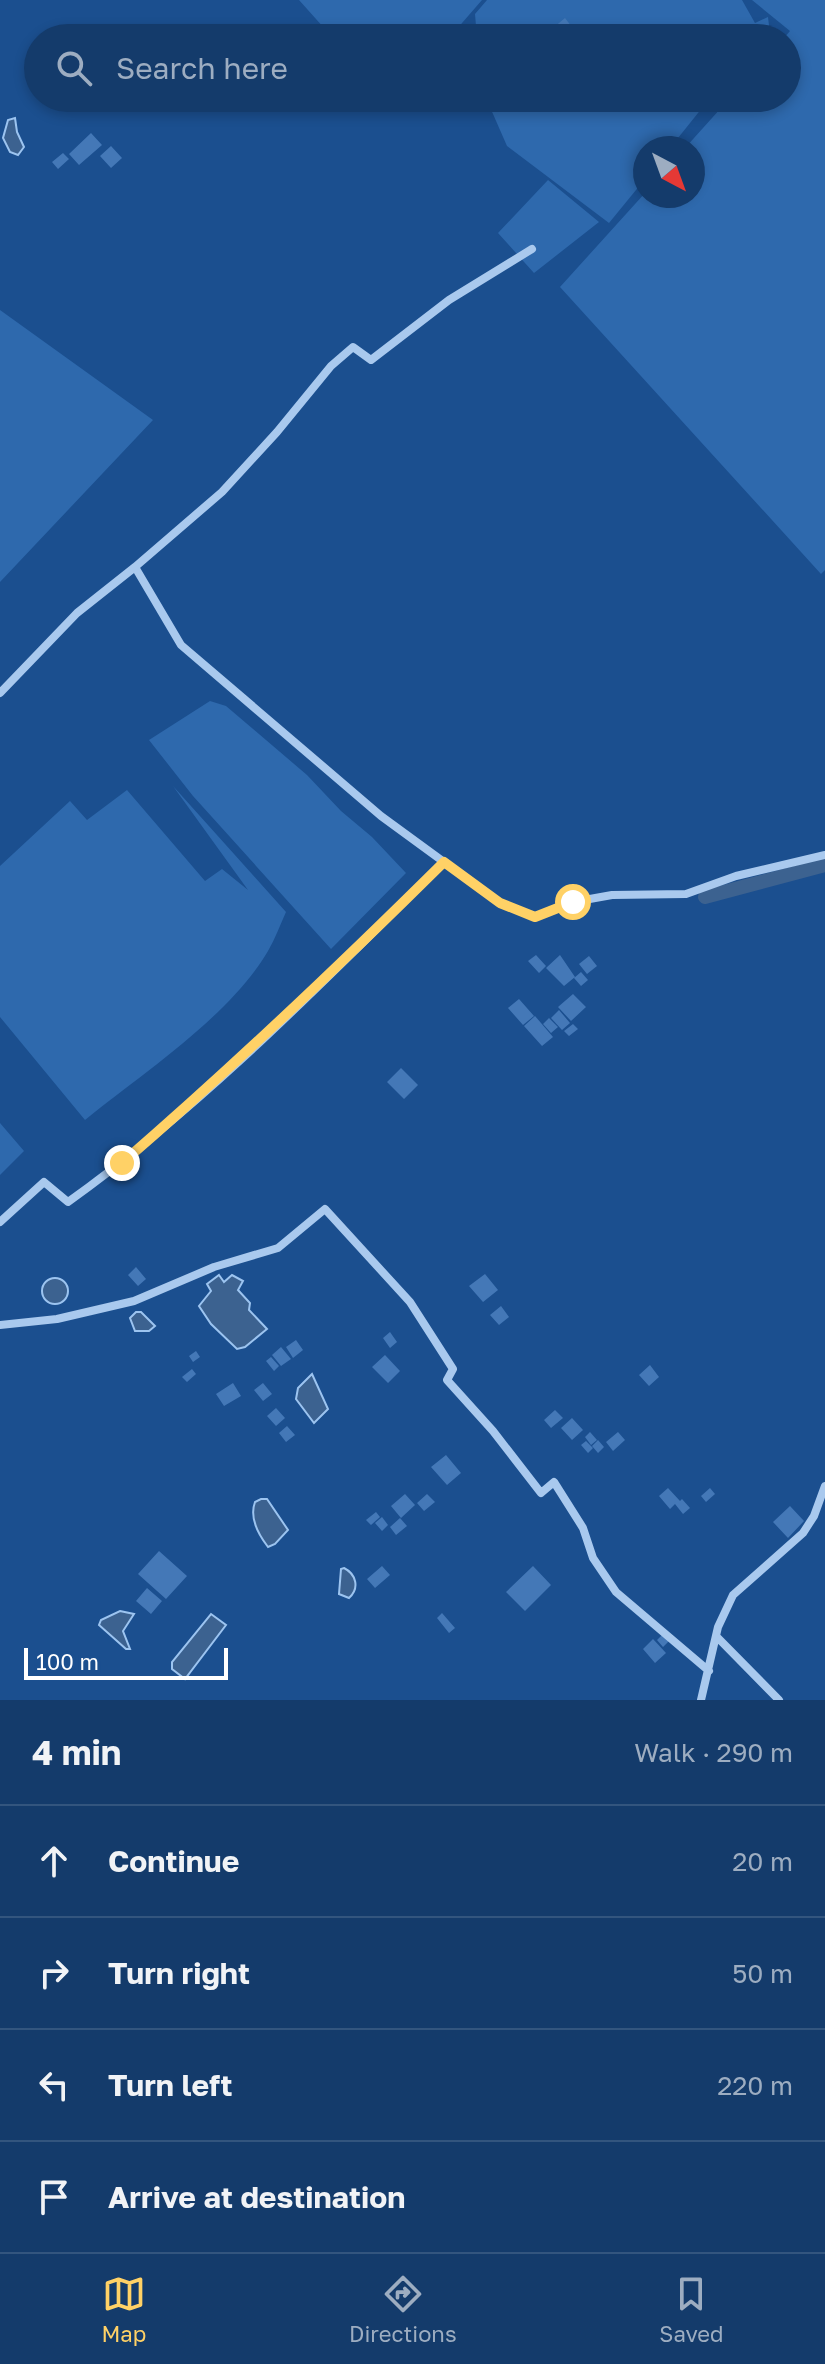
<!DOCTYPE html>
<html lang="en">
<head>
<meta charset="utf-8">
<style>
	body { margin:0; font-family:"Golos Text",sans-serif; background:#1d4271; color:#f1f3f6 }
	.compass { position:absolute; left:633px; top:136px; width:72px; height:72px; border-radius:50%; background:#143b6b; box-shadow:0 4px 12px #0003; rotate:139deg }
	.scale { position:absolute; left:24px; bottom:20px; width:204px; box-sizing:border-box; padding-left:8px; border:4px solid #fff; border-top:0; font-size:22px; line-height:28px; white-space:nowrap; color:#fff; -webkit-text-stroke:6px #1b4f8f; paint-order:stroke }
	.stop { position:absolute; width:24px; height:24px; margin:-18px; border:6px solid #ffd166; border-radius:50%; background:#fff }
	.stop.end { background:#ffd166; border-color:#fff; box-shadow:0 2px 8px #0008 }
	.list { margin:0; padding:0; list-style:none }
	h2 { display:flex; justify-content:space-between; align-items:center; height:104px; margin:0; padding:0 32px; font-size:34px }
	h2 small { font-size:26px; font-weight:400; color:#9dadc1 }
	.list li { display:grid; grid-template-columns:52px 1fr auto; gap:24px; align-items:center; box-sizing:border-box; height:112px; padding:0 32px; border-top:2px solid #33557e }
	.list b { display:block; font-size:30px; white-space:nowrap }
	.list em { font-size:26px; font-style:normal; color:#9dadc1 }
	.icon { flex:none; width:44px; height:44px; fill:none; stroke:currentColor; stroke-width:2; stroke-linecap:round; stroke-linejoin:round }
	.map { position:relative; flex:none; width:825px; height:1700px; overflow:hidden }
	.search { position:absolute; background:#143b6b; box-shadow:0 4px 12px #0003; left:24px; right:24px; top:24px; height:88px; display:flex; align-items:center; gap:20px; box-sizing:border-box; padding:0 28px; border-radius:44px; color:#9dadc1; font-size:30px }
	.sheet { height:552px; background:#143b6b }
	nav { display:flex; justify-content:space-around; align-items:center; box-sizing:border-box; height:112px; border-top:2px solid #33557e; background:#143b6b; font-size:22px; color:#9dadc1 }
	nav a { display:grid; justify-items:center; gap:4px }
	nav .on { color:#ffd166 }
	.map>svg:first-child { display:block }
	.green { fill:#2e69ad }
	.water { fill:#3c6290; stroke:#9cc4f0; stroke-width:2 }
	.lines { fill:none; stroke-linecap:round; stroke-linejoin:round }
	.canal { stroke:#3c6290; stroke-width:14 }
	.building { fill:#4478b7 }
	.minor { stroke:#a9c9ee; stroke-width:8 }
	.route { stroke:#ffd166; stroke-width:10 }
</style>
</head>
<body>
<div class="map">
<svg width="825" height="1700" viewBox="0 0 825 1700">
	<rect width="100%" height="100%" fill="#1b4f8f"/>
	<path class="green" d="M 299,0 L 482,0 L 449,38 L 333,38 Z
		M 487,0 L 742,0 L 755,23 L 768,17 L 770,34 L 764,38 L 477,38 L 475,14 Z
		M 752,0 L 825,0 L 825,570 L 821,574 L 560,287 L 645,193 L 645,196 L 693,196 L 693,148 L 685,148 L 730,98 L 787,98 L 787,38 L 784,38 L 790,31 Z
		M 486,98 L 710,98 L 670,148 L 645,148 L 645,179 L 609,223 L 507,146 Z
		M 548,180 L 599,222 L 534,273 L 498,233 Z
		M 0,310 L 153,420 L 0,582 Z
		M 210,701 L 226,706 L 307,775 L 341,811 L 372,837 L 406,873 L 331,949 L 193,796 L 149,740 Z
		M 173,786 L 286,912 C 280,925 275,939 268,951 C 230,1016 143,1073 85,1120 L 0,1017 L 0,866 L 70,801 L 87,820 L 127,790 L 205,881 L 222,869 L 248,890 Z
		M 0,1123 L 24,1151 L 0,1175 Z"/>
	<path class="water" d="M 15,118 L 17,132 L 24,147 L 18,155 L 10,152 L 3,138 L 8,120 Z
		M 219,1275 L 224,1282 L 232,1275 L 243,1281 L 238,1290 L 250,1303 L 249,1310 L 267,1329 L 245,1347 L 237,1349 L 211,1324 L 199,1306 L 211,1291 L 207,1284 Z
		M42 1291a13 13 0 1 1 26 0a13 13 0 1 1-26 0Z
		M 136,1312 L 141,1312 L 155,1326 L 149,1331 L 135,1331 L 130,1318 Z
		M 312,1374 L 328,1409 L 314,1423 L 296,1399 L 298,1388 Z
		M 261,1499 L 267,1499 L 288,1530 L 275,1544 L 268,1547 C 258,1534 249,1518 255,1502 Z
		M 344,1568 C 356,1574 360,1588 349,1598 L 339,1594 L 341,1569 Z
		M 120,1611 L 134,1614 L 123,1631 L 130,1649 L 126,1649 L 99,1625 L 101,1620 Z
		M 211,1614 L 226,1625 L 185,1679 L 172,1669 L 172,1662 Z"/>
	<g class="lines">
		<path class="canal" d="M 705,897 L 825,865"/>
	</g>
	<path class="building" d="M 565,18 L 575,31 L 567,38 L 561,38 L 553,28 Z
		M 606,98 L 614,98 L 618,103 L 607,112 L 600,103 Z
		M 91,133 L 102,145 L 79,165 L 69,154 Z
		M 111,146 L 122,158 L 111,168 L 100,156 Z
		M 63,153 L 69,159 L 58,169 L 52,162 Z
		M 536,955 L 546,966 L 539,973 L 528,961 Z
		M 560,955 L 575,977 L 564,986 L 546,968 Z
		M 589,956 L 597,966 L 587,974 L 579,964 Z
		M 581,972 L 588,980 L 581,986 L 574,978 Z
		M 573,994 L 586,1007 L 571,1021 L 558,1007 Z
		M 519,999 L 534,1016 L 523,1025 L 508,1008 Z
		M 559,1010 L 570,1023 L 562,1030 L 551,1018 Z
		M 535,1016 L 553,1037 L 542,1046 L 524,1026 Z
		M 549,1018 L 558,1027 L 551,1033 L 543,1024 Z
		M 573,1024 L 578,1029 L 569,1036 L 564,1031 Z
		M 401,1068 L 418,1085 L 404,1099 L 387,1082 Z
		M 136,1267 L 146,1279 L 138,1286 L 128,1275 Z
		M 485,1274 L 498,1290 L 483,1302 L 469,1286 Z
		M 501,1306 L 509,1317 L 499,1325 L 490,1315 Z
		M 390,1332 L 397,1342 L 390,1348 L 383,1338 Z
		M 296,1340 L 303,1350 L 293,1358 L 286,1347 Z
		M 281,1347 L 291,1359 L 281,1366 L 272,1355 Z
		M 196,1351 L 200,1357 L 193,1362 L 189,1356 Z
		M 385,1355 L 400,1371 L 388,1383 L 372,1367 Z
		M 271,1357 L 279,1366 L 274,1371 L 266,1361 Z
		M 650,1365 L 659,1377 L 649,1386 L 639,1375 Z
		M 192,1369 L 196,1374 L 187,1382 L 182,1377 Z
		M 233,1383 L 241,1396 L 224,1406 L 216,1394 Z
		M 263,1383 L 272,1394 L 263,1401 L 254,1390 Z
		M 276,1408 L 285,1418 L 276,1426 L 267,1416 Z
		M 555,1410 L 563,1418 L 551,1428 L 544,1420 Z
		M 572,1418 L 583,1430 L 572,1440 L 561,1428 Z
		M 287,1426 L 295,1435 L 286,1442 L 279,1433 Z
		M 590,1432 L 597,1440 L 591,1445 L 585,1437 Z
		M 618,1432 L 625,1440 L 613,1451 L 606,1442 Z
		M 598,1440 L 604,1447 L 598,1453 L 592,1446 Z
		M 586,1441 L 593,1448 L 588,1453 L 581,1445 Z
		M 446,1455 L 461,1473 L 447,1485 L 431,1467 Z
		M 668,1488 L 680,1501 L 682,1499 L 690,1508 L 683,1514 L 675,1504 L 670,1509 L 659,1496 Z
		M 710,1488 L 715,1494 L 706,1502 L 701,1496 Z
		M 405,1494 L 415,1505 L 401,1518 L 391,1506 Z
		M 427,1494 L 435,1502 L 424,1511 L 417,1503 Z
		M 790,1506 L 804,1521 L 788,1538 L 773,1522 Z
		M 376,1512 L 380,1517 L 371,1525 L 366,1520 Z
		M 382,1517 L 388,1525 L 382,1531 L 375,1523 Z
		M 400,1518 L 407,1526 L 396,1535 L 390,1527 Z
		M 159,1551 L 187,1576 L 166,1599 L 138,1574 Z
		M 382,1566 L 390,1575 L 375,1588 L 367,1579 Z
		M 533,1566 L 551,1585 L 525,1611 L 506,1592 Z
		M 147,1588 L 162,1601 L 151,1614 L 136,1601 Z
		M 442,1613 L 455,1628 L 449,1633 L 437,1618 Z
		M 662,1635 L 669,1641 L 663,1647 L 657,1640 Z
		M 653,1639 L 666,1653 L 655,1663 L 643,1649 Z"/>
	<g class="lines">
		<path class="minor" d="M 135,567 L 181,645 L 381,816 L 500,903 L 535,917 L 573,902 L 612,895 L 686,894 L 736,876 L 825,855
			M 0,693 L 77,613 L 135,567 L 222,492 L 277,432 L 331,366 L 353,347 L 371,360 L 449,300 L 532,249
			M 0,1222 L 44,1182 L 68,1202 C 205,1104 325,980 444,862
			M 0,1325 L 57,1319 L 134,1301 L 214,1267 L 278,1248 L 325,1209 L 410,1302 L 453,1369 L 447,1380 L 493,1431 L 541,1493 L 554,1482 L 583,1528 L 593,1558 L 616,1592 L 709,1671
			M 717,1637 L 779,1700
			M 701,1700 L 718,1627 L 733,1595 L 803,1533 L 814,1516 L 825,1486"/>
	</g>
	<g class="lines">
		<path class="route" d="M 122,1163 C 233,1067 340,965 444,862 L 500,903 L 535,917 L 573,902"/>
	</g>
</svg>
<svg class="compass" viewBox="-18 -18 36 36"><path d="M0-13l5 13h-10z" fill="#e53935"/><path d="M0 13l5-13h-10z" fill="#9dadc1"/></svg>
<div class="scale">100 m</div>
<div class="stop" style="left:573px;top:902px"></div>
<div class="stop end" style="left:122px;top:1163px"></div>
<div class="search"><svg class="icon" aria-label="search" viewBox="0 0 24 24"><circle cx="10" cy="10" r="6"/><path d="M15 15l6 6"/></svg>Search here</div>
</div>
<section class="sheet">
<h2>4 min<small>Walk · 290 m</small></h2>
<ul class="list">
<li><svg class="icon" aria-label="ahead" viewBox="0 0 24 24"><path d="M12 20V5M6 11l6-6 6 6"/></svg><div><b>Continue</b></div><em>20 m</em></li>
<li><svg class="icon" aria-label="right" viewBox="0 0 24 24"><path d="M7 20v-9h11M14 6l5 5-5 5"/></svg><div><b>Turn right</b></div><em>50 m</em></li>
<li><svg class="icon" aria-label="left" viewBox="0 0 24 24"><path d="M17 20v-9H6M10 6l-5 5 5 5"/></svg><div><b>Turn left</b></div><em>220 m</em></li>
<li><svg class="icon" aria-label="arrive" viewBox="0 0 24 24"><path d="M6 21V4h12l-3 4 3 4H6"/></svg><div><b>Arrive at destination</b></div></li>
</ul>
</section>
<nav>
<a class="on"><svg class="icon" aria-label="map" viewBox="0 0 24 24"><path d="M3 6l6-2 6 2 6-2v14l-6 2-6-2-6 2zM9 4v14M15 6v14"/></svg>Map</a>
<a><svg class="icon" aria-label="directions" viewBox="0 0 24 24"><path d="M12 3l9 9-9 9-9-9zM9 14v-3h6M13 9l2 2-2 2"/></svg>Directions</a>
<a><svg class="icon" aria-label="saved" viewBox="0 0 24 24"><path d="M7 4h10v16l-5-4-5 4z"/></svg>Saved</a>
</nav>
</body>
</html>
